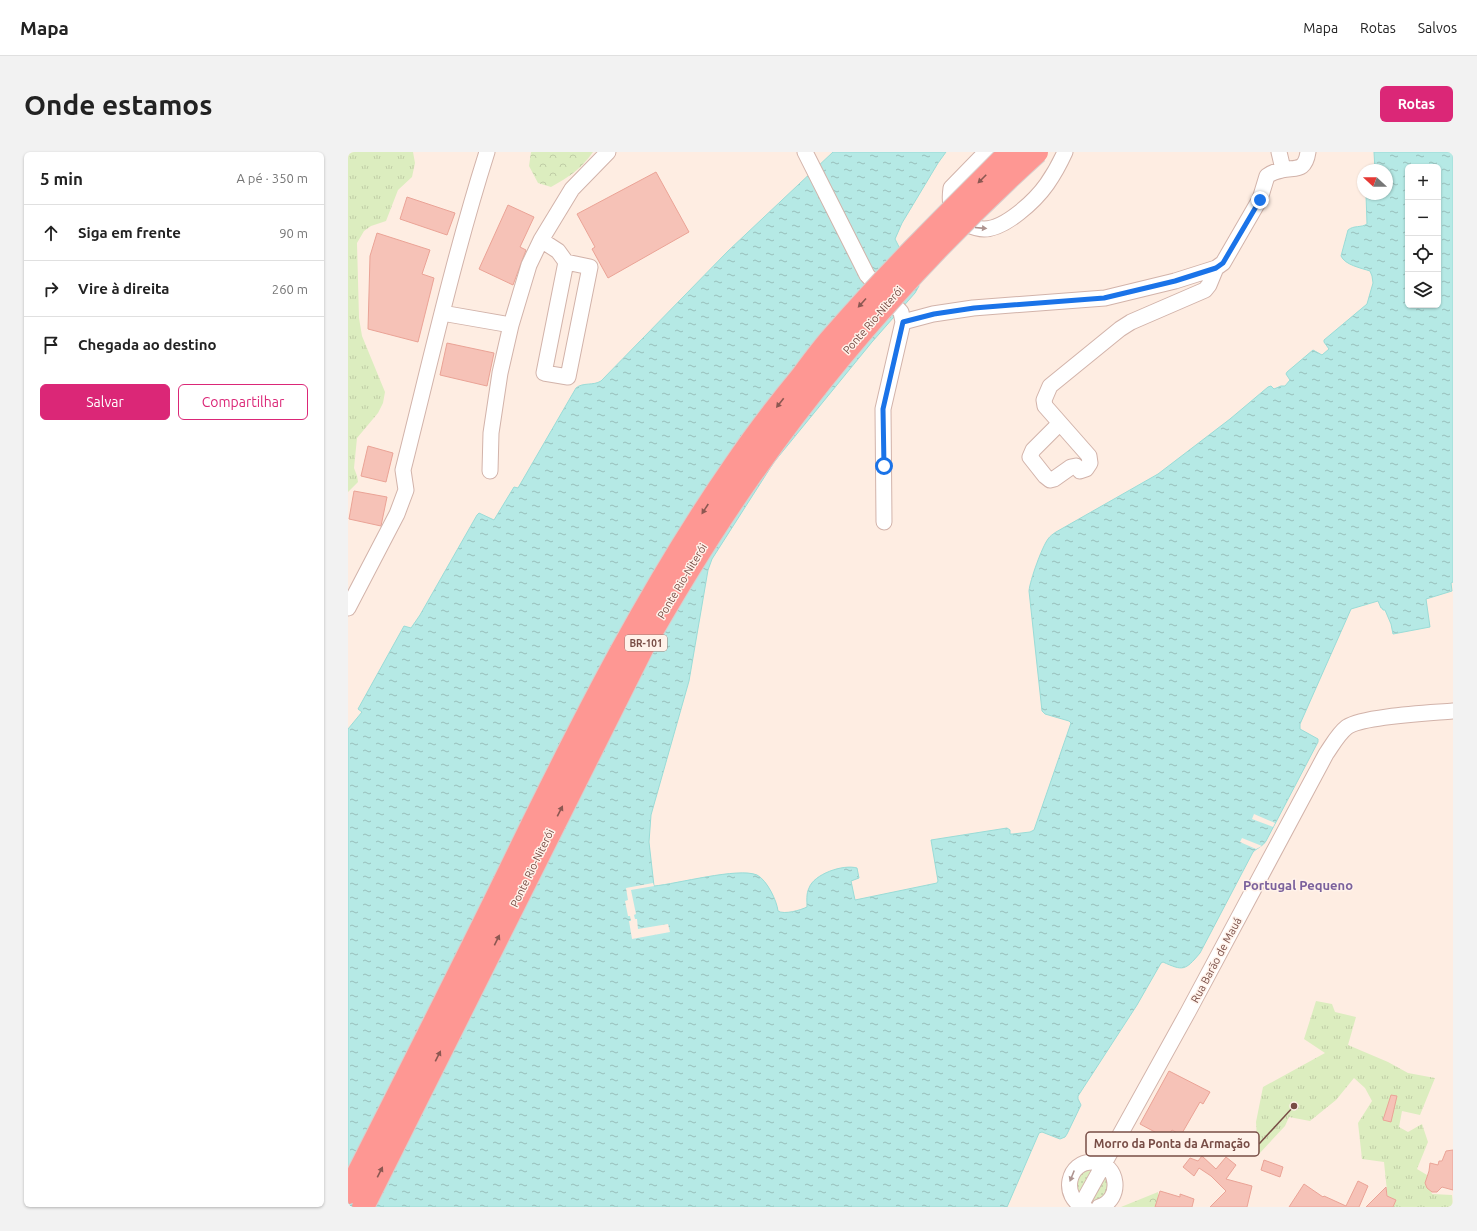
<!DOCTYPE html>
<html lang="pt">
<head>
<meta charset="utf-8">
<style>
	body { margin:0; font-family:Ubuntu,sans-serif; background:#f2f2f2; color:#222 }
	.controls { position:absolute; right:12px; top:12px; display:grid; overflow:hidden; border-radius:6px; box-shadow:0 1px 3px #0004 }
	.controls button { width:36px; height:36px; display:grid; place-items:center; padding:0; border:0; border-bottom:1px solid #e0e0e0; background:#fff; color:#222; font:20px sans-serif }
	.compass { position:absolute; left:1009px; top:12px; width:36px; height:36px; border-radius:50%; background:#fff; box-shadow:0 1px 3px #0004; rotate:291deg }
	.stop { position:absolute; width:12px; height:12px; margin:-9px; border:3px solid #1a73e8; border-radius:50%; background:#fff }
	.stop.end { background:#1a73e8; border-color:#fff; box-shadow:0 1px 4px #0008 }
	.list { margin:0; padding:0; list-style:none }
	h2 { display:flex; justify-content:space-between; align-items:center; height:52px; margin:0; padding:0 16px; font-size:17px }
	h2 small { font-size:13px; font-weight:400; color:#767676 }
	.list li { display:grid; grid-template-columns:26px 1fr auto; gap:12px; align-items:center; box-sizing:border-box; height:56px; padding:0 16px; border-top:1px solid #e0e0e0 }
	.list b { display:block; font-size:15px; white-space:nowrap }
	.list em { font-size:13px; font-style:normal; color:#767676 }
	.actions { display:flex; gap:8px; padding:12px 16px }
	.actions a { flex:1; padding:9px 0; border:1px solid #db2777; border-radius:6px; text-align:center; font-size:14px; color:#db2777 }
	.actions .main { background:#db2777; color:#fff }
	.icon { flex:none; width:22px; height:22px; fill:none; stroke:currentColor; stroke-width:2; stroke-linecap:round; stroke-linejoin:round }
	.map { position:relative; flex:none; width:1105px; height:1055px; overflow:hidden; border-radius:6px }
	header { display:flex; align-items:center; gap:24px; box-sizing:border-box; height:56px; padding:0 20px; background:#fff; border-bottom:1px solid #e0e0e0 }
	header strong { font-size:19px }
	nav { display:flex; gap:22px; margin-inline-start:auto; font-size:14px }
	.intro { display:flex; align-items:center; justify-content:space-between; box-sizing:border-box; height:96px; padding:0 24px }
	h1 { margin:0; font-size:28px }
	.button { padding:10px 18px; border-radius:6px; background:#db2777; color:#fff; font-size:14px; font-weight:700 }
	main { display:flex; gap:24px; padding:0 24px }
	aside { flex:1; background:#fff; border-radius:6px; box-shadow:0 1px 3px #0004 }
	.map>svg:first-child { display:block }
	.grass { fill:url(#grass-tufts) }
	.forest { fill:url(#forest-crowns) }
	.garden { fill:url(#garden-dots) }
	.water { fill:url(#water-ripples); stroke:#9adcd7; fill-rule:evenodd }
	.pier { fill:#feede2 }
	.building { fill:#f6c2b7; stroke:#eaa396 }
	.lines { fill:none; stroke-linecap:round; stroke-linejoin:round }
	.minor-casing { stroke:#d2b3aa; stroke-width:17 }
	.minor { stroke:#fff; stroke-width:15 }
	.highway-bridge-casing { stroke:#d9cdcb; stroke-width:24; stroke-linecap:butt }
	.highway-bridge { stroke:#fe9793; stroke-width:22 }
	.oneway { fill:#8c5852 }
	.oneway2 { fill:#ae9490 }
	.route { stroke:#1a73e8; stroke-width:5 }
	.labels { text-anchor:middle; stroke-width:3; stroke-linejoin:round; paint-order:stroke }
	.shield { fill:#fff2ea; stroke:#a07e77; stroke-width:1 }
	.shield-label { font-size:10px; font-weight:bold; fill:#784d46 }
	.street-label { font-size:11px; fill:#784d46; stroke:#fff2ea }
	.quarter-label { font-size:13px; font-weight:bold; fill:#7b619c; stroke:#fff2ea }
	.leader { fill:none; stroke:#784d46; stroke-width:1.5 }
	.callout-dot { fill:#784d46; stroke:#fff2ea; stroke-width:1.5 }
	.callout { fill:#fff2ea; stroke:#784d46; stroke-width:1.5 }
	.callout-label { font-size:12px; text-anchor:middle; font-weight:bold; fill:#784d46 }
</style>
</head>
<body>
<header>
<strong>Mapa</strong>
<nav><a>Mapa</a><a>Rotas</a><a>Salvos</a></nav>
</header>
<div class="intro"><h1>Onde estamos</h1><a class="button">Rotas</a></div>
<main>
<aside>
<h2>5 min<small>A pé · 350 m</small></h2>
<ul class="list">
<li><svg class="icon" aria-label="ahead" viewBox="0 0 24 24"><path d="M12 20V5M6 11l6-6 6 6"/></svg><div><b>Siga em frente</b></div><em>90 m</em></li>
<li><svg class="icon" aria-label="right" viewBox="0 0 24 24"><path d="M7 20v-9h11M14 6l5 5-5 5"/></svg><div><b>Vire à direita</b></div><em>260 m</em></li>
<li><svg class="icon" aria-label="arrive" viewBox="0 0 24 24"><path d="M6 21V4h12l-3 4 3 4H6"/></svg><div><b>Chegada ao destino</b></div></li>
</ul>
<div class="actions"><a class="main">Salvar</a><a>Compartilhar</a></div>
</aside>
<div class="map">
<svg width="1105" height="1055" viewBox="0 0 1105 1055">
	<defs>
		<pattern id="grass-tufts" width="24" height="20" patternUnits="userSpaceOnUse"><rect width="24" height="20" fill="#dcedbf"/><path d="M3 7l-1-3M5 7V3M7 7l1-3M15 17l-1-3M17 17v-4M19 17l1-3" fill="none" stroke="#c0cda6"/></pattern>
		<pattern id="forest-crowns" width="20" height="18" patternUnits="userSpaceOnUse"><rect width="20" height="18" fill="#dcedbf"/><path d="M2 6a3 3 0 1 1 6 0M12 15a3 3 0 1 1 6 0" fill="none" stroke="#c0cda6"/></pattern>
		<pattern id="garden-dots" width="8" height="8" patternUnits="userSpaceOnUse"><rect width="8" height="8" fill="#dcedbf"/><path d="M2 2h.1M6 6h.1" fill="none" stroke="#c0cda6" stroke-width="1.8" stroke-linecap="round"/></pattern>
		<pattern id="water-ripples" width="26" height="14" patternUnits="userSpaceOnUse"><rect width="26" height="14" fill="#b5e9e5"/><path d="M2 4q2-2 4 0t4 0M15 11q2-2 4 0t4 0" fill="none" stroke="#98bfbb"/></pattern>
	</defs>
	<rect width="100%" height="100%" fill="#feede2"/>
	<path class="grass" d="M 0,0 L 65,0 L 67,11 L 64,25 L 50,38 L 38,69 L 23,74 L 16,79 L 9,91 L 11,166 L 14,184 L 37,240 L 35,251 L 30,261 L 9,286 L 6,316 L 9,324 L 10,330 L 0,340 Z
		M 968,849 L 984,852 L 987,860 L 1008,865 L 1000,893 L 1040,910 L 1060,921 L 1087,926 L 1072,963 L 1054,959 L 1051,975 L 1060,980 L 1074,972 L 1080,990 L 1069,1017 L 1079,1023 L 1084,1042 L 1104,1043 L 1105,1055 L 1038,1055 L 1040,1049 L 1036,1010 L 1014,1007 L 1010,971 L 1024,949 L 1017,936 L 1006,926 L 988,948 L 962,969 L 941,965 L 937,974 L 910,1003 L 908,970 L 915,935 L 977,901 L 956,887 Z"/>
	<path class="forest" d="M 183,0 L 245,0 C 233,17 221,25 203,35 L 190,31 L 181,14 Z
		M 810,1040 L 811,1055 L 773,1055 Z"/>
	<path class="garden" d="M 752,1013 L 732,1050 L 724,1026 L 728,1019 Z
		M 756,1015 L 764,1024 L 755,1051 L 741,1054 Z"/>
	<path class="water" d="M 485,0 L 598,0 L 590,11 L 554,71 L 547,87 L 571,134 L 567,141 L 524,190 L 426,310 L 364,407 L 360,418 L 341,529 L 303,663 L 301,690 L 306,734 C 329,732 390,715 409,723 C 419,728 429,749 430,759 C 436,763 453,758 459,755 C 459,749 458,742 461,736 C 466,722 495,712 509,716 L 511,726 L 503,729 L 507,748 L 589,731 L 590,729 L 583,688 L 659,676 L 662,678 L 662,682 L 665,682 L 682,680 L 686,678 L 723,571 L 721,569 L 697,562 L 694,559 L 681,439 C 682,428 694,395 700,387 C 702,384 705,382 708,380 L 810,322 L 882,267 L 920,235 L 923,234 L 926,237 L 933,234 L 937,234 L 942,228 L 938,222 L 939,220 L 965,198 L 974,203 L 981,197 L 976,190 L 976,188 L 1019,152 L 1025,131 L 1024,124 L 1022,119 C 1013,116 997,113 993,104 L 1000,78 C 1006,73 1013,76 1019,72 L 1018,42 L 1039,42 L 1039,18 L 1027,18 L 1026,0 L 1105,0 L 1105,430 L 1103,431 L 1104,439 L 1078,447 L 1082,475 L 1045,482 L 1043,472 L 1037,458 L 1035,458 L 1034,456 L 1033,456 L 1030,449 L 1003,457 L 952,572 L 952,577 L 970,587 L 970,590 L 918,689 C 914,695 909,696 905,700 L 852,801 C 837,819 835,819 815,810 L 813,811 L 789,853 L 730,944 L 730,947 L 733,953 L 719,982 L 717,985 L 712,987 L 694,980 L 691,981 L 659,1055 L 0,1055 L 0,577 L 14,560 L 10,557 L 56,474 L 63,476 L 72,463 L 129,363 L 131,361 L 146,368 L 166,335 L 170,336 L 228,236 C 235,230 245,234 253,229 L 380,99 ZM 1060,15 L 1090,15 L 1090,153 L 1060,153 Z"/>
	<path class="pier" d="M 906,662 L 927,671 L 925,675 L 904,667 Z
		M 894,686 L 914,694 L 908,697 L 892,690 Z
		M 305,731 L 306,734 L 283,738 L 288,762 L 286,763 L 287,767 L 289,767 L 290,777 L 320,772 L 322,780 L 284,787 L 281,769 L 283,769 L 282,764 L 280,764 L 277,749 L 280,748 L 278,736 Z"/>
	<path class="building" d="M 308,20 L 341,80 L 260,126 L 244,97 L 247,95 L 229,62 Z
		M 59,45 L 107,61 L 99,83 L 52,67 Z
		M 160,53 L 186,65 L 172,95 L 178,98 L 165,133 L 131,117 Z
		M 29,81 L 82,98 L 74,122 L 86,126 L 70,190 L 20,177 L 22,104 Z
		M 99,191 L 146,201 L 139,234 L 92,223 Z
		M 20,294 L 45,301 L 38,330 L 13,324 Z
		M 6,339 L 39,345 L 33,374 L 1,367 Z
		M 821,919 L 862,940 L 855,952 L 852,950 L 833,983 L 824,978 L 818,986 L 792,972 Z
		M 1043,943 L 1049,944 L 1043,970 L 1035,968 Z
		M 1105,998 L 1105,1038 L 1094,1035 L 1089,1040 L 1084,1040 L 1079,1036 L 1077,1031 L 1081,1019 L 1082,1011 L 1090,1013 L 1091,1009 L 1094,1009 L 1098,999 Z
		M 854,1004 L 868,1017 L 878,1005 L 888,1013 L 878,1027 L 904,1034 L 899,1055 L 862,1055 L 878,1039 L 863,1024 L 851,1016 L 846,1024 L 835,1015 L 842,1006 L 850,1009 Z
		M 916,1008 L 935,1015 L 932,1025 L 913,1018 Z
		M 1010,1029 L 1020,1034 L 1011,1055 L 941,1055 L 956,1032 L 975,1045 L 976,1044 L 998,1054 Z
		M 1038,1035 L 1039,1044 L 1048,1048 L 1045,1055 L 1018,1055 Z
		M 812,1039 L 832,1045 L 832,1042 L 846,1047 L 844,1055 L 807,1055 Z"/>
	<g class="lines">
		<defs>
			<path id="minor" d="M 457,0 L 519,123 L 553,160 L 555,170 L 535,257 L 536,370
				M 638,0 L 603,36 C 601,50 602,64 615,71 C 622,74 628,77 636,77 C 657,77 687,49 699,32 C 706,22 712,11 717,0
				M 931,0 L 935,17
				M 193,88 L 210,99 L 218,110 L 196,221 L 220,225 L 242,115 L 218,110
				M 94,161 L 163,173
				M 555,170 L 585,162 L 625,156 L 757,146 L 827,129 L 868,116 L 875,111 L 912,47 L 919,24 C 923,21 928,19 934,18 C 948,15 957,20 960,0
				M 712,271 L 685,298 L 682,305 L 697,324 L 702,328 L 706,327 L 723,315 L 728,314 L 732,319 L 738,317 L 742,311 L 741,304 L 697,254 L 696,248 L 702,234 L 772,177 L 783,170 L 857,138 L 861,133 L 868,116
				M 142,319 L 143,281 L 152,221 L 163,173 L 181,113 L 193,88 L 224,37 L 260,0
				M 0,456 L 49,362 L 58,338 L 55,318 C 82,211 106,104 139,0
				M 732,1055 L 840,860 L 978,602 C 985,592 990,582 999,575 C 1015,564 1082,561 1105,559
				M 737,1055 C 712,1046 719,1008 746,1010 C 771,1011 775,1048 751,1055"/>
		</defs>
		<use href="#minor" class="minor-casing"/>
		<use href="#minor" class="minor"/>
		<defs>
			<path id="highway-bridge" d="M 0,1041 C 58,926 117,811 173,695 C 237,564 303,434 386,314 C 407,283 430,253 454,224 C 465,209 476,194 489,180 C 544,117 603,59 662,0
				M 15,1055 L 295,495 C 328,437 362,381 400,327 C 483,208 581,98 689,0"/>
		</defs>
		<use href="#highway-bridge" class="highway-bridge-casing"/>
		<use href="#highway-bridge" class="highway-bridge"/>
	</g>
	<defs><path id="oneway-solid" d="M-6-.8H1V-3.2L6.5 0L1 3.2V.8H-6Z"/></defs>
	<g class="oneway">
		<use href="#oneway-solid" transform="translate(634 27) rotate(135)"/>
		<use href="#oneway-solid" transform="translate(514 151) rotate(132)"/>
		<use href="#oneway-solid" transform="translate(432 251) rotate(128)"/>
		<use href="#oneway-solid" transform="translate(357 357) rotate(123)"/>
		<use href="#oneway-solid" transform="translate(212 659) rotate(-63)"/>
		<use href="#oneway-solid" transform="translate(149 788) rotate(-64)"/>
		<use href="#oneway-solid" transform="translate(90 904) rotate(-63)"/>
		<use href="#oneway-solid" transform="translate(32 1020) rotate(-63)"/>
	</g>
	<g class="oneway2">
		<use href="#oneway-solid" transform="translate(633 76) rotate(5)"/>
		<use href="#oneway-solid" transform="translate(724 1024) rotate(112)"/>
	</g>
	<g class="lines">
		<path class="route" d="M 536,314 L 535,257 L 555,170 L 586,162 L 626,156 L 756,146 L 827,129 L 868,116 L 875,111 L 912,48"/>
	</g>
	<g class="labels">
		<rect class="shield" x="277" y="483" width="42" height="16" rx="3"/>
		<g class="shield-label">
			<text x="298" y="495">BR-101</text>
		</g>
		<g class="street-label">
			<text transform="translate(525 168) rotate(-49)" y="4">Ponte Rio-Niterói</text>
			<text transform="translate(334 429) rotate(-59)" y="4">Ponte Rio-Niterói</text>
			<text transform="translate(184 716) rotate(-64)" y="4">Ponte Rio-Niterói</text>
			<text transform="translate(868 808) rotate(-62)" y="4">Rua Barão de Mauá</text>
		</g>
		<g class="quarter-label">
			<text x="950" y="738">Portugal Pequeno</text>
		</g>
	</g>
	<path class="leader" d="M946 954L911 992"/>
	<circle class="callout-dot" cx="946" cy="954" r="4"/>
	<rect class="callout" x="738" y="980" width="173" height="24" rx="4"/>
	<g class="callout-label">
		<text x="824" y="996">Morro da Ponta da Armação</text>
	</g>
</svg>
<div class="controls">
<button>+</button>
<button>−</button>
<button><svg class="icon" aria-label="locate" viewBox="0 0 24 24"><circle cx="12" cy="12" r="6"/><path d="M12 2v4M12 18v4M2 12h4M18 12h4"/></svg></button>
<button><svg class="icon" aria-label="layers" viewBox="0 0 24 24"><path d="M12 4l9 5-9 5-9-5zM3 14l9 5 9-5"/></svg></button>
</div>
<svg class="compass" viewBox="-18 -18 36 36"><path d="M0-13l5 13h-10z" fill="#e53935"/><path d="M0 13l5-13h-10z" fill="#767676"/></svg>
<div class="stop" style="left:536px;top:314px"></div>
<div class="stop end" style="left:912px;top:48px"></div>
</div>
</main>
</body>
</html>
